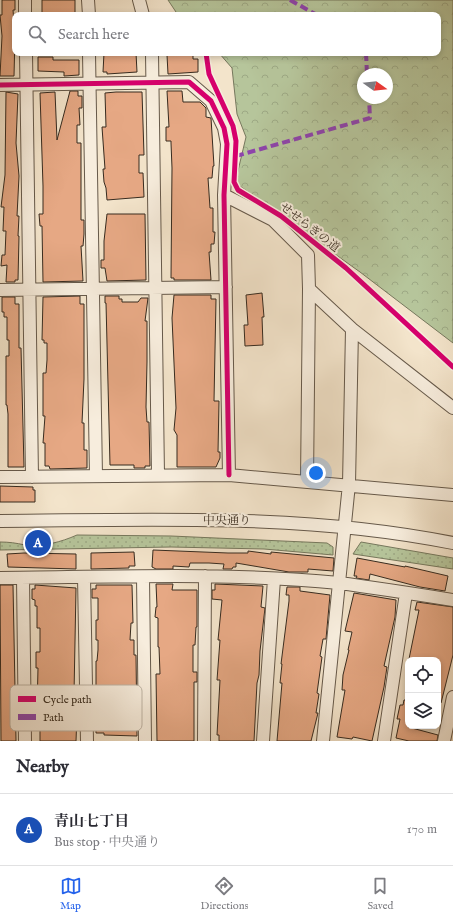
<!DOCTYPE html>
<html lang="en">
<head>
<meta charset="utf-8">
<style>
	body { margin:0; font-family:"IM FELL English","Noto Serif JP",serif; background:#f2f2f3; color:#2b2b33 }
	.controls { position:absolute; right:12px; bottom:12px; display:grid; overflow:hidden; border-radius:8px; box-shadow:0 2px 6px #0003 }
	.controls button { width:36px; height:36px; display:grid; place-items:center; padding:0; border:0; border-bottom:1px solid #e1e1e2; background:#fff; color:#2b2b33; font:20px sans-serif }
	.compass { position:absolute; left:357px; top:68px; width:36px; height:36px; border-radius:50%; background:#fff; box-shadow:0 2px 6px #0003; rotate:105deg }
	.you { position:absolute; left:316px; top:473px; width:14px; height:14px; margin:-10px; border:3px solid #fff; border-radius:50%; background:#1a73e8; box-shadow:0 0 0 6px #1a73e833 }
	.badge { display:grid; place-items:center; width:26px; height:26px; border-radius:50%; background:#2563eb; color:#fff; font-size:13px; font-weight:700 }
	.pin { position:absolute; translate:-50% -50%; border:2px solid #fff; box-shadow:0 1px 4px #0006 }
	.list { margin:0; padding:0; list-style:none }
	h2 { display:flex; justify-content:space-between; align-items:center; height:52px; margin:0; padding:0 16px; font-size:17px }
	h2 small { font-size:13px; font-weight:400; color:#7c7c81 }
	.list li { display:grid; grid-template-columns:26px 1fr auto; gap:12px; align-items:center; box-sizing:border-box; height:72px; padding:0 16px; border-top:1px solid #e1e1e2 }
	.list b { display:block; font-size:15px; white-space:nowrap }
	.list p { margin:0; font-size:13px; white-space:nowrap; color:#7c7c81 }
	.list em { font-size:13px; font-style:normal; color:#7c7c81 }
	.icon { flex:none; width:22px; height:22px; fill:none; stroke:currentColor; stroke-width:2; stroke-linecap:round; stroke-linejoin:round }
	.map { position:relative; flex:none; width:453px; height:741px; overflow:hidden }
	.search { position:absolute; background:#fff; box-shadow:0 2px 6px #0003; left:12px; right:12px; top:12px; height:44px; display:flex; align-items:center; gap:10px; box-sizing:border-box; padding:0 14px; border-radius:8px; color:#7c7c81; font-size:15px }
	.sheet { height:124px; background:#fff }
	nav { display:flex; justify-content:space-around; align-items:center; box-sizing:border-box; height:56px; border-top:1px solid #e1e1e2; background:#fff; font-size:11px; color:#7c7c81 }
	nav a { display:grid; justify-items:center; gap:2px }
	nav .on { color:#2563eb }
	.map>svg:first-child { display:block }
	.forest { fill:url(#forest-crowns); stroke:#76785d; fill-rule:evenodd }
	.park { fill:url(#park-dots); stroke:#76785d }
	.building { fill:#e6a884; stroke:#372b1f }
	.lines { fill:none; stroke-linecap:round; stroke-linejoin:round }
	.minor-casing { stroke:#66594a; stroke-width:14 }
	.path { stroke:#372b1f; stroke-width:2; stroke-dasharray:1 2; stroke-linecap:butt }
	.minor { stroke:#f7eddd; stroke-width:12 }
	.quiet { stroke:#8e44ad; stroke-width:4; stroke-dasharray:8 4; stroke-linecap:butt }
	.cycleway-casing { stroke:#f7eddd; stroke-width:8 }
	.cycleway { stroke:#d6006c; stroke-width:5 }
	.labels { text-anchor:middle; stroke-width:4; stroke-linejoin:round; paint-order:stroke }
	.street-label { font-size:12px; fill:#372b1f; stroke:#f7eddd }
	.key { fill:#f7eddd; stroke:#bdb3a4; stroke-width:1 }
	.key-label { font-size:11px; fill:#372b1f }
</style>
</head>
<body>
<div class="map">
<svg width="453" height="741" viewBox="0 0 453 741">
	<defs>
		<pattern id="forest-crowns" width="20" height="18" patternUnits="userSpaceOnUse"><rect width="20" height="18" fill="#b6c59b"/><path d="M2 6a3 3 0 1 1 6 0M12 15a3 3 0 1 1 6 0" fill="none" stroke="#9da985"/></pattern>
		<pattern id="park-dots" width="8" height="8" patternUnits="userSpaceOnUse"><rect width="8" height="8" fill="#b6c59b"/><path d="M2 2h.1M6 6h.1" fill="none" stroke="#9da985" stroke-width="1.8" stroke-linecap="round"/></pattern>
	</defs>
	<rect width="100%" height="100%" fill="#f3e4cb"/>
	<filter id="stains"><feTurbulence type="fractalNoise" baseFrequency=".005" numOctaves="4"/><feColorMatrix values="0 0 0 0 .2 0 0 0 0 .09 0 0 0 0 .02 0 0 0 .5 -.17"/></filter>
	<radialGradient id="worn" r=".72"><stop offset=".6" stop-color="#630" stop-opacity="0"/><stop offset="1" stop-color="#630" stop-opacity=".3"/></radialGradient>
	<path class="forest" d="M 168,0 L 453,0 L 453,343 L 360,272 L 237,184 L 237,175 L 246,137 L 237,114 L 232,68 L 219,53 L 438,53 L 438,15 L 178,15 ZM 363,74 L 387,74 L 387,98 L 363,98 Z"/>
	<path class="park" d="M 77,535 L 171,536 L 327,543 L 333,547 L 333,555 L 264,549 L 171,547 L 0,550 L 0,542 C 9,542 16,543 25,545 C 43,547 61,542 77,535 Z
		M 361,542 L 453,558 L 453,569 L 353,554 Z"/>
	<path class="building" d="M 2,0 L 15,0 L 15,10 L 13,10 L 15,35 L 14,76 L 0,76 L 2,36 L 0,15 L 2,15 Z
		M 42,0 L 75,0 L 75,15 L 42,15 Z
		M 104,53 L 136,53 L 137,72 L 107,74 L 107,72 L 103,72 Z
		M 193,54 L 193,59 L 198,59 L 198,72 L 168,74 L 167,55 Z
		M 38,57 L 53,57 L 53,60 L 79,60 L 79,75 L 64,76 L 64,72 L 38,71 Z
		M 70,91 L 78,91 L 78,96 L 82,96 L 82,108 L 79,108 L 80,125 L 77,125 L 77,143 L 81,143 L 81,220 L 84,220 L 84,234 L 83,246 L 81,246 L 83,281 L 43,282 L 42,226 L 40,226 L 39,214 L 43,214 L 43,186 L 40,93 L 55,92 L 57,140 Z
		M 167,91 L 182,91 L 183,102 L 200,102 L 206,108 L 206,117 L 211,118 L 214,166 L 213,166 L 212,178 L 208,178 L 210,208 L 213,208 L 213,232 L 215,232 L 214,244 L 211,244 L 211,252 L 209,252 L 211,280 L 174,280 L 174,278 L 171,278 L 172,168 L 171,143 L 171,141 L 166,141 L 166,127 L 169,127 Z
		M 6,92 L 18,94 L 16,143 L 19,176 L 17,216 L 19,216 L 18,236 L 19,236 L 18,280 L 15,280 L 15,282 L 6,282 L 7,265 L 1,266 L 2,255 L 5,255 L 6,231 L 3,231 L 4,207 L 1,207 L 5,175 Z
		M 116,92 L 142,92 L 144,155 L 139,155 L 139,173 L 143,173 L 144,197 L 107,200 L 106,188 L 104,182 L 103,169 L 105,169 L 102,127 L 106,127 L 105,93 Z
		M 107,214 L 145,214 L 146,280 L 107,281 L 105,268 L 101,268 L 101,260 L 104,260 L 104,241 Z
		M 262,293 L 264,317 L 262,317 L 263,345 L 245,346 L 244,325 L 248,325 L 246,295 Z
		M 174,295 L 211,295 L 211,299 L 216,299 L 214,401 L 219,401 L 218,452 L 220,452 L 220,458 L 216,467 L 177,467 L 177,435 L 174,430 L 176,408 L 172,318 Z
		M 80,296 L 80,304 L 84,304 L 84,379 L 82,423 L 84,423 L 84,450 L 87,450 L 87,468 L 50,469 L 49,466 L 45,466 L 45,443 L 43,443 L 45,416 L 43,416 L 43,373 L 46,373 L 47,360 L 47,343 L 44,343 L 44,340 L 42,340 L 43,297 Z
		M 105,296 L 119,296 L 119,299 L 122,299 L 122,302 L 138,302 L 141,298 L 148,298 L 145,321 L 147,321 L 147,362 L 146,407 L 147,422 L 149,422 L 150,466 L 145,466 L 145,468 L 134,468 L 134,465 L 110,465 L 106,303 L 105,303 Z
		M 2,297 L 15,297 L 15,304 L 19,304 L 19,348 L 21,348 L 24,467 L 8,467 L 8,414 L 7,405 L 6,405 L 6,356 L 9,356 L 9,340 L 7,340 L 7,317 L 4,317 L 4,312 L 2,312 Z
		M 0,486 L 33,487 L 33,490 L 35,490 L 35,502 L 0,502 Z
		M 153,550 L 228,553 L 248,553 L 248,551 L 271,554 L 271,552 L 334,558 L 333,571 L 308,569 L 308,572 L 289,572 L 236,563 L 236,567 L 233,567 L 232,569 L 223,569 L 224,564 L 209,563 L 190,563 L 189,567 L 173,566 L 173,569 L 156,569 L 152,567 Z
		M 134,552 L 135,566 L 129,566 L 129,568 L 91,569 L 91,553 Z
		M 24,553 L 76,554 L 76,569 L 8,567 L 7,554 Z
		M 357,558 L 405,567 L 405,566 L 448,576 L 445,591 L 420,587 L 370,574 L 369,580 L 356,578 L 357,576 L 354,576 Z
		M 156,584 L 173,584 L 172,590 L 197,590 L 197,627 L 196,627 L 195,645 L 193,645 L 193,672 L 197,672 L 197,682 L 194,682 L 194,741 L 157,741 L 156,674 L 160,674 L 159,647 L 158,647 L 158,618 L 155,617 L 156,607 L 157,607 Z
		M 215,584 L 263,586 L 261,607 L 265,608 L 260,651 L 259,675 L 257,683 L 254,741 L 219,741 L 219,735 L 217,735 L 220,680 L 217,680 L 220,640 L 218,640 L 222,600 L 212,599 L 212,590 L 215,590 Z
		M 0,585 L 13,585 L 16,741 L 1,741 Z
		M 35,585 L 76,588 L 74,694 L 75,714 L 77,714 L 76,741 L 40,741 L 40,709 L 37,710 L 38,668 L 36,668 L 36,652 L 40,652 L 40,628 L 37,628 L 37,606 L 35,606 L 35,600 L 32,599 L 32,589 L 35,589 Z
		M 96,585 L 132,585 L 133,623 L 131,623 L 130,640 L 134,640 L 134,655 L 136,655 L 137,736 L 104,735 L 104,733 L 96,733 L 96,661 L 97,661 L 98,650 L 98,640 L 96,640 L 96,620 L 98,620 L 98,598 L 92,598 L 92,589 L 96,589 Z
		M 287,587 L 300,587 L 300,591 L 330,595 L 326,639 L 323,639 L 320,656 L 322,657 L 317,693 L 319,694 L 316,713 L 318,713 L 311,741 L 277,741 L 282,683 L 280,683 L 282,664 L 281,664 L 289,601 L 289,595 L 286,595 Z
		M 354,593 L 396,600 L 395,617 L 384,666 L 387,667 L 384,687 L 372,741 L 353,737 L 352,739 L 337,737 L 344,696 L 345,690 L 342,690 L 343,675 L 349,650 L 348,650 L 352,632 L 345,631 Z
		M 417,602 L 453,607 L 453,655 L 441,703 L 438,702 L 438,660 L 409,659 L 419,610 L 415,610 Z
		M 404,700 L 408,700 L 408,727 L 438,735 L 437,741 L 409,741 L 396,738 L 400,719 L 397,719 L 400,705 L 403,705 Z"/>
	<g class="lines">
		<defs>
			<path id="minor" d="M 25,0 L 25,15
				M 88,0 L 89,15
				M 139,0 L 143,15
				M 26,53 L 32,477
				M 89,53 L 96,476
				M 152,53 L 158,475
				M 0,85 L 189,82 L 211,101 L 224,128 L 227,144 L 224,195 L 229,475
				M 224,195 L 273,220 L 308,255 L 309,289 L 307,481
				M 309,289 L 352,329 L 453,408
				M 0,290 L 226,287
				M 0,477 L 229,475 L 453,495
				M 0,521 C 151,520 304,513 453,543
				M 84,577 L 87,741
				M 143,577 L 145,741
				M 0,578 C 113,577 227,572 339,583 C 377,588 415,594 453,600
				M 23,578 L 25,741
				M 204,741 L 205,576
				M 263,741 L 274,579
				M 323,741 L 349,484 L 352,329
				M 384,741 L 406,593
				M 444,741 L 453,697"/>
		</defs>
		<use href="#minor" class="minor-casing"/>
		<path class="path" d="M 206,53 L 209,74 L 216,90
			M 310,239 L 346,268 L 453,367"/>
		<use href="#minor" class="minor"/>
		<path class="quiet" d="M 290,0 L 317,15
			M 366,53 L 367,74
			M 236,156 L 370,118 L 369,98"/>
		<defs>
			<path id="cycleway" d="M 206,53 L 209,74 L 233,126 L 236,141 L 234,182 L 238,190 L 281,216 L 346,268 L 453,367
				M 0,85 L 189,82 L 211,101 L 224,128 L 227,144 L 224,195 L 229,475"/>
		</defs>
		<use href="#cycleway" class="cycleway-casing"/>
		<use href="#cycleway" class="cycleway"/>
	</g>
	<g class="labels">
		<g class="street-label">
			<text transform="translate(310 227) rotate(38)" y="4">せせらぎの道</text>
			<text x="227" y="524">中央通り</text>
		</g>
	</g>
	<rect x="10" y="685" width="132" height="46" rx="6" class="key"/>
	<rect x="18" y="696" width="18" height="6" fill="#d6006c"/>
	<rect x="18" y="714" width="18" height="6" fill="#8e44ad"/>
	<g class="key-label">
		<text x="43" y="703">Cycle path</text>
		<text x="43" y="721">Path</text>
	</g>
	<rect width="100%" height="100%" filter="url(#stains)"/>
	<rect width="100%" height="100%" fill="url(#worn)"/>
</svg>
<div class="controls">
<button><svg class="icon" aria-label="locate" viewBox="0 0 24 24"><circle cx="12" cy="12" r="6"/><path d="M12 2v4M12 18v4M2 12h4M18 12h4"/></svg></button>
<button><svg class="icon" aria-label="layers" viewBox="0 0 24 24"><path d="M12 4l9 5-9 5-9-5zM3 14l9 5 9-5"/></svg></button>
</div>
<svg class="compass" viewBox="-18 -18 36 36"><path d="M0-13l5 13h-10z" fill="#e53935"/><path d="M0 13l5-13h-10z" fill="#7c7c81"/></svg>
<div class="you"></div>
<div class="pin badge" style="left:38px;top:543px;background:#1a4fb4">A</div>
<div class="search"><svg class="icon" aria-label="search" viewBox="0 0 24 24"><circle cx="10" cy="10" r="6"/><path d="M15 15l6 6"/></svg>Search here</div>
</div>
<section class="sheet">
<h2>Nearby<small></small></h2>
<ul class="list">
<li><span class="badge" style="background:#1a4fb4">A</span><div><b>青山七丁目</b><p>Bus stop · 中央通り</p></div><em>170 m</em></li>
</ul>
</section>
<nav>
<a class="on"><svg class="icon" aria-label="map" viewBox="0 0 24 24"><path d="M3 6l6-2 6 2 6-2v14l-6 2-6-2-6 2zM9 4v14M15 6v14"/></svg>Map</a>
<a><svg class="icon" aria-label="directions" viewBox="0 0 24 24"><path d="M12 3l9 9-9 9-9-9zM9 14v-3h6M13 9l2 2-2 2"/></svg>Directions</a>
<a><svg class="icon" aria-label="saved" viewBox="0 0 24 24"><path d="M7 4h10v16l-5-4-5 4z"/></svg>Saved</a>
</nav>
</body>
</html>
